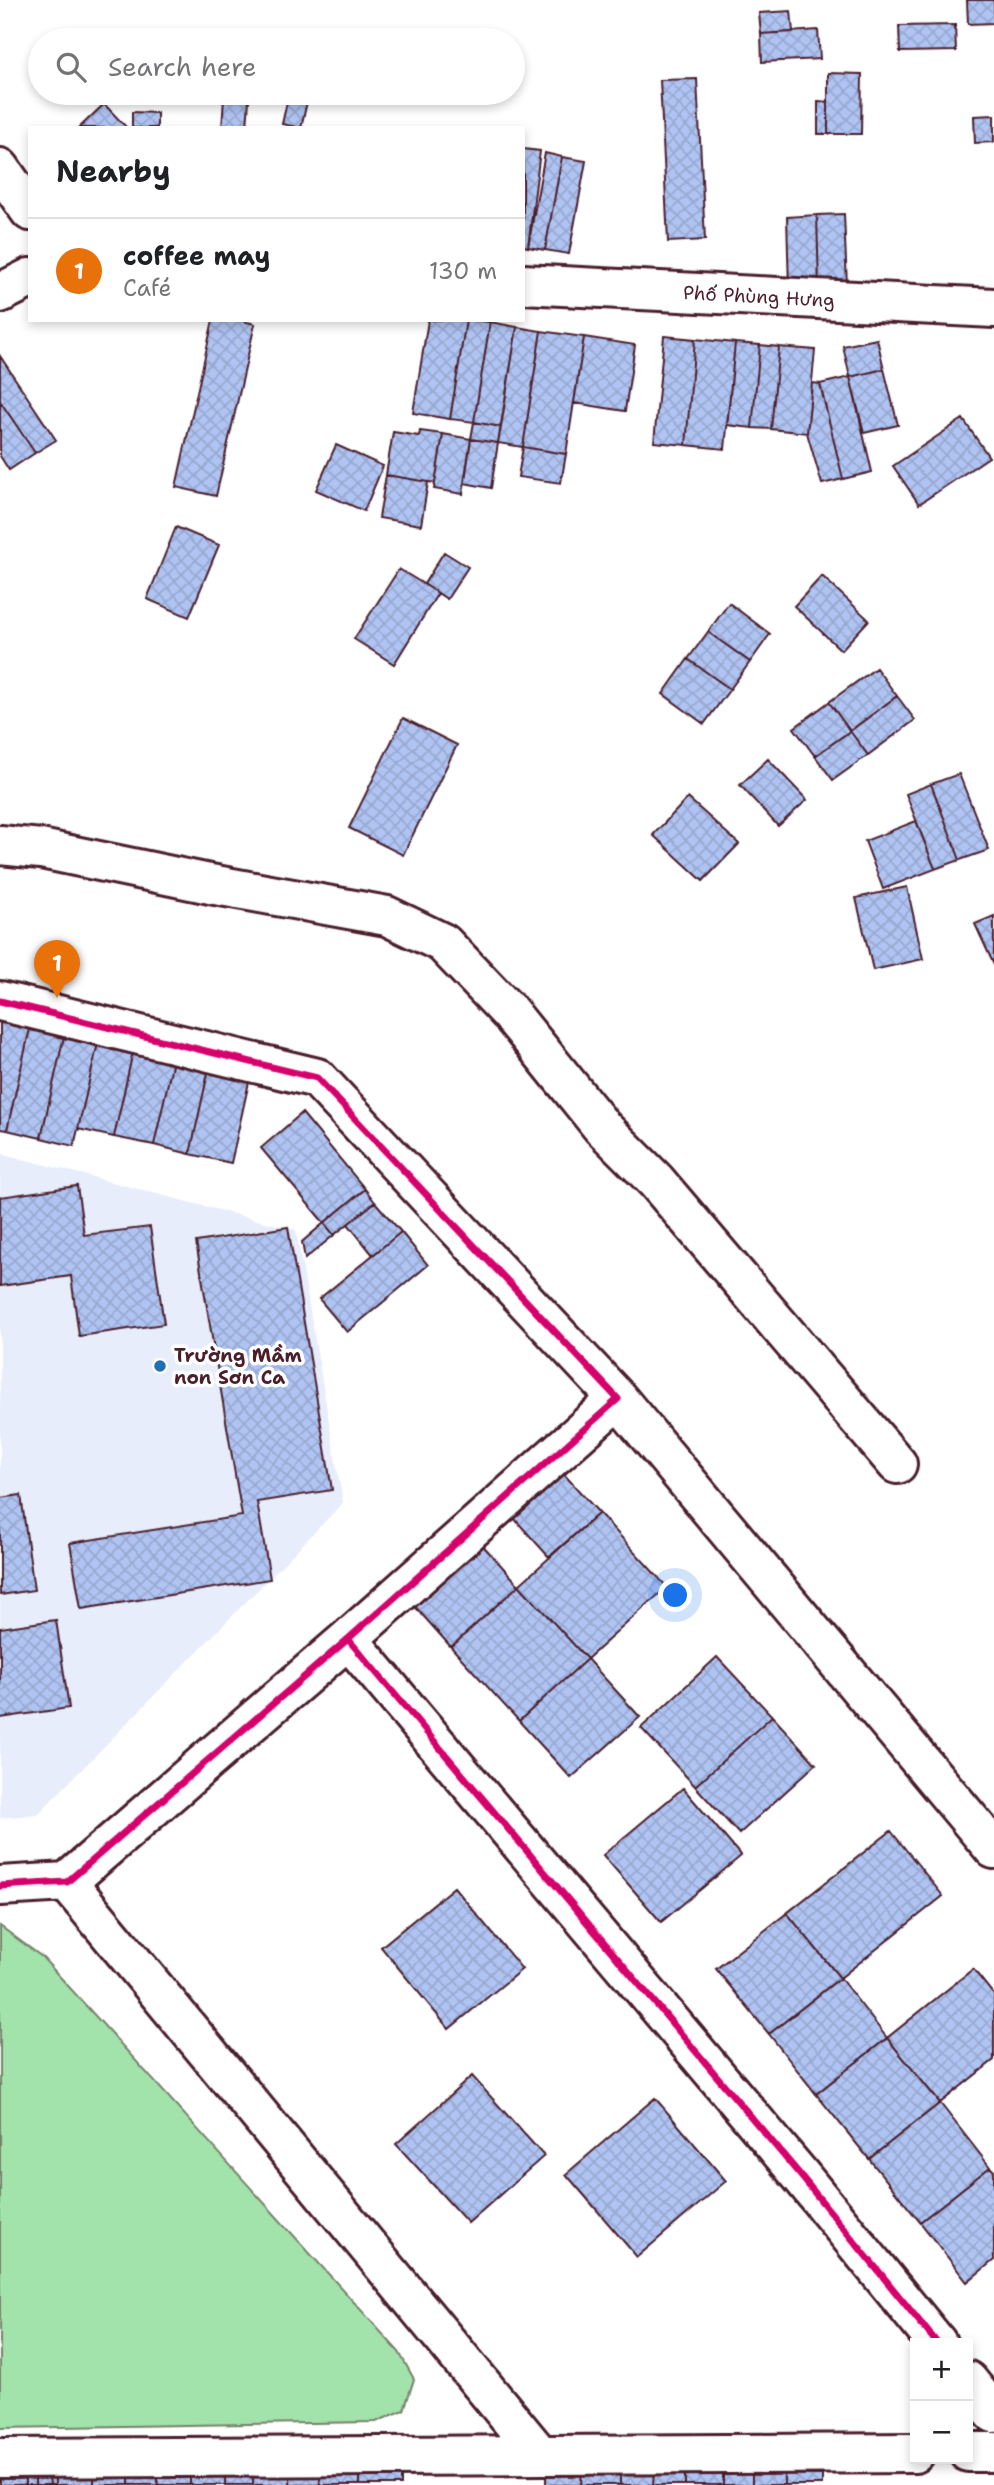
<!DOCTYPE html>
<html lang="en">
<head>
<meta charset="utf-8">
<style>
	body { margin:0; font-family:"Shantell Sans",sans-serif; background:#f2f2f2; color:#202124 }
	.controls { position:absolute; right:21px; bottom:21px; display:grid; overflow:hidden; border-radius:0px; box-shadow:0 4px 10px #0003 }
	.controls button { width:63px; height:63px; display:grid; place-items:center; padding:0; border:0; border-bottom:2px solid #e0e0e0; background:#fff; color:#202124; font:35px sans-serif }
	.you { position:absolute; left:676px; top:1596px; width:24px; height:24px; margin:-18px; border:5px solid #fff; border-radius:50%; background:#1a73e8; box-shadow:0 0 0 10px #1a73e833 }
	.badge { display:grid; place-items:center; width:46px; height:46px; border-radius:50%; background:#1f6fb2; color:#fff; font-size:23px; font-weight:700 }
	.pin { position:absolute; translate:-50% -58px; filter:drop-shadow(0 2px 4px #0008) }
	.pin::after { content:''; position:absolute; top:37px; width:24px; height:21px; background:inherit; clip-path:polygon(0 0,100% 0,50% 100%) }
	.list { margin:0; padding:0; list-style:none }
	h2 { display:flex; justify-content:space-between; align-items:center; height:91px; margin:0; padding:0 28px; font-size:30px }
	h2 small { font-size:23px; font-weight:400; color:#757577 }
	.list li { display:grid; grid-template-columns:46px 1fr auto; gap:21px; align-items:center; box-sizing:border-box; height:105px; padding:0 28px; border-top:2px solid #e0e0e0 }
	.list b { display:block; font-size:26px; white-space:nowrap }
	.list p { margin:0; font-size:23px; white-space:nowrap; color:#757577 }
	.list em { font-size:23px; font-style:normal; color:#757577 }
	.icon { flex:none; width:38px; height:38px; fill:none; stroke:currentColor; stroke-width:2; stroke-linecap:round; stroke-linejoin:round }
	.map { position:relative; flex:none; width:994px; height:2485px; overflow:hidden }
	.search { position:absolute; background:#fff; box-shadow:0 4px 10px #0003; left:28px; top:28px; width:497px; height:77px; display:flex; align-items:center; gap:18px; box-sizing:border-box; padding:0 24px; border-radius:38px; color:#757577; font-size:26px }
	.panel { position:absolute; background:#fff; box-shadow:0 4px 10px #0003; left:28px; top:126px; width:497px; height:196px; border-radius:0px }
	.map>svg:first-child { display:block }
	.built { fill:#e7edfb }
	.green { fill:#a2e2ab; stroke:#76806b; stroke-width:2 }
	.building { fill:url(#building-cross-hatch); stroke:#4a1f2b; stroke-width:2 }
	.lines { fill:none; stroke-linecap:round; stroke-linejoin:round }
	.minor-casing { stroke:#4a1f2b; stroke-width:44 }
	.minor { stroke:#fff; stroke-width:38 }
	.cycleway-casing { stroke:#fff; stroke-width:11 }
	.cycleway { stroke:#d6006c; stroke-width:7 }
	.poi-dot { fill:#1f6fb2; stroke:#fff; stroke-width:2.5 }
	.labels { text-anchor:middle; stroke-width:7; stroke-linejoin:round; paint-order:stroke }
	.street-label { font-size:19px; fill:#4a1f2b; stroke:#fff }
	.poi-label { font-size:19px; font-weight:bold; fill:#4a1f2b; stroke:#fff; text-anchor:start }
</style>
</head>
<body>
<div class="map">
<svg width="994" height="2485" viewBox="0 0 994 2485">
	<defs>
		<pattern id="building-cross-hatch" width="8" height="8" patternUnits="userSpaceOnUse" patternTransform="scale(1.75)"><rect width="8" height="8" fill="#afc4f3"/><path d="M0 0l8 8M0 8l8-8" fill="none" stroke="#98a8d0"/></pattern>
	</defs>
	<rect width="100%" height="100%" fill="#fff"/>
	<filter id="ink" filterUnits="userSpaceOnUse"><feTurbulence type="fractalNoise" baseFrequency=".0143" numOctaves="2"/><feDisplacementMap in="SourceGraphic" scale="14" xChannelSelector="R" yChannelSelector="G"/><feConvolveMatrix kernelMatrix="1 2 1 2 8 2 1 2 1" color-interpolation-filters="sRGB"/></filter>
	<g filter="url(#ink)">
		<path class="built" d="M 0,1153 L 296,1230 L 343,1503 L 38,1814 L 0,1818 Z"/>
		<path class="green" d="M 0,1926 L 42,1957 L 399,2352 L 414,2379 L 404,2410 L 376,2422 L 0,2428 Z"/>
		<path class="building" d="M 967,0 L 994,0 L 994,23 L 968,24 Z
			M 791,11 L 793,32 L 761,34 L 759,13 Z
			M 955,25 L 956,51 L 900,52 L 899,26 Z
			M 818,30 L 820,59 L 762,62 L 761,34 Z
			M 828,73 L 862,74 L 861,134 L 828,134 Z
			M 697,79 L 705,240 L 668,242 L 660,80 Z
			M 289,93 L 309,93 L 301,128 L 282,124 Z
			M 224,98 L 249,100 L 247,128 L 222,128 Z
			M 818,101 L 828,102 L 828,134 L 818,134 Z
			M 104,104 L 127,128 L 79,128 Z
			M 132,112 L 157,113 L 157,128 L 132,128 Z
			M 994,115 L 994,142 L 975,143 L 974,116 Z
			M 523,149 L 540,151 L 528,247 L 523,246 Z
			M 545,153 L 562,157 L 545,250 L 528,247 Z
			M 562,157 L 586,161 L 569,254 L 545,250 Z
			M 844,214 L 847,286 L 819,287 L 817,215 Z
			M 817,215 L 819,287 L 789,289 L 787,217 Z
			M 213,320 L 239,320 L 255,324 L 216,496 L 176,487 Z
			M 428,320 L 466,320 L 450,419 L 413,413 Z
			M 466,320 L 490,322 L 474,422 L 450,419 Z
			M 490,322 L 517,327 L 501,427 L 474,422 Z
			M 517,327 L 541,331 L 523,447 L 498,443 Z
			M 541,331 L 584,337 L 566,454 L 523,447 Z
			M 664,336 L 695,339 L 686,445 L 654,442 Z
			M 584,337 L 635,345 L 625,411 L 574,403 Z
			M 695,339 L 735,343 L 725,449 L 686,445 Z
			M 877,339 L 884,369 L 850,377 L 843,346 Z
			M 735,343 L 760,345 L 752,428 L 727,425 Z
			M 760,345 L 779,347 L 771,429 L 752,428 Z
			M 779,347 L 815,350 L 807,433 L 771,429 Z
			M 0,356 L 56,440 L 35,453 L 0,401 Z
			M 884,369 L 898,425 L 864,433 L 850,377 Z
			M 850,377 L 872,472 L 843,479 L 820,384 Z
			M 812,383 L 820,384 L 843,479 L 822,484 L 807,433 Z
			M 0,401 L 35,453 L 9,470 L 0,456 Z
			M 963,419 L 989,457 L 919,504 L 893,466 Z
			M 474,422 L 501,427 L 498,443 L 471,439 Z
			M 420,431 L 443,434 L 435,483 L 386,475 L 393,432 L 419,436 Z
			M 443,434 L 471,439 L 463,494 L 434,489 Z
			M 471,439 L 498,443 L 491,488 L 464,483 Z
			M 336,445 L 383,466 L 364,511 L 316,490 Z
			M 523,447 L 566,454 L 561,483 L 518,477 Z
			M 386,475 L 428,482 L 421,525 L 379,518 Z
			M 176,527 L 219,545 L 189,617 L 147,599 Z
			M 444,552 L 468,567 L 447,599 L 424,584 Z
			M 399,569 L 438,593 L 394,664 L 354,639 Z
			M 822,576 L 869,620 L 841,650 L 794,606 Z
			M 729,603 L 770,634 L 750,662 L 708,632 Z
			M 708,632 L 750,662 L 730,689 L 688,659 Z
			M 688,659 L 730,689 L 704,724 L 663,694 Z
			M 876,668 L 897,696 L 850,731 L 829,702 Z
			M 897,696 L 915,720 L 868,755 L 850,731 Z
			M 829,702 L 850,731 L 815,756 L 794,728 Z
			M 403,718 L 457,745 L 403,855 L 349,828 Z
			M 850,731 L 868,755 L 833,780 L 815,756 Z
			M 768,759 L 807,800 L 778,826 L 740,785 Z
			M 959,774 L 989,850 L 960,860 L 931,784 Z
			M 931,784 L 960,860 L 935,869 L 906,794 Z
			M 688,798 L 739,844 L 703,881 L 653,835 Z
			M 916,821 L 935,869 L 883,889 L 865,841 Z
			M 907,887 L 923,959 L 873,970 L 856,898 Z
			M 994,916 L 994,965 L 975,924 Z
			M 0,1017 L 31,1024 L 7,1130 L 0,1129 Z
			M 31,1024 L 65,1032 L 41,1138 L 7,1130 Z
			M 65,1032 L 99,1039 L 74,1146 L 41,1138 Z
			M 99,1039 L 134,1047 L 114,1137 L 78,1129 Z
			M 134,1047 L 174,1056 L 154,1145 L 114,1137 Z
			M 174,1056 L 210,1064 L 190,1154 L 154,1145 Z
			M 210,1064 L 251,1073 L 231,1163 L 190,1154 Z
			M 302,1113 L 365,1189 L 324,1223 L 261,1148 Z
			M 77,1186 L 84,1235 L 150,1227 L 164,1324 L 79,1336 L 71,1276 L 0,1286 L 0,1197 Z
			M 365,1189 L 375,1202 L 334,1235 L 324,1223 Z
			M 375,1202 L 401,1232 L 373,1255 L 348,1224 Z
			M 324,1223 L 334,1235 L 305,1259 L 302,1242 Z
			M 288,1227 L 332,1490 L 257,1502 L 270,1579 L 81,1609 L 70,1543 L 242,1516 L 196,1242 Z
			M 401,1232 L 428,1265 L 347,1332 L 319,1299 Z
			M 552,1461 L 599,1513 L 549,1557 L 503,1506 Z
			M 21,1495 L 34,1590 L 0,1595 L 0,1498 Z
			M 599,1513 L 667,1587 L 587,1659 L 519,1585 Z
			M 477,1539 L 519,1585 L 451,1647 L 410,1601 Z
			M 519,1585 L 587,1659 L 519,1721 L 451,1647 Z
			M 56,1620 L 69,1708 L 0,1718 L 0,1628 Z
			M 717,1657 L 772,1716 L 695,1786 L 641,1728 Z
			M 587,1659 L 640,1717 L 571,1778 L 519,1721 Z
			M 772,1716 L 816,1764 L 739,1834 L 695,1786 Z
			M 683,1788 L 741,1856 L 661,1922 L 603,1855 Z
			M 891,1831 L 943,1896 L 840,1978 L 787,1913 Z
			M 454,1887 L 522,1969 L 449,2029 L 381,1947 Z
			M 787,1913 L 840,1978 L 769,2034 L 716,1969 Z
			M 973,1969 L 994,1995 L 994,2060 L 940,2103 L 887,2038 Z
			M 840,1978 L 887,2038 L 816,2094 L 769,2034 Z
			M 887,2038 L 940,2103 L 869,2159 L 816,2094 Z
			M 472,2076 L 544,2156 L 468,2223 L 396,2144 Z
			M 655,2098 L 726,2181 L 637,2257 L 566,2174 Z
			M 940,2103 L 990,2167 L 920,2222 L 869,2159 Z
			M 990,2167 L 994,2171 L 994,2260 L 967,2282 L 920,2222 Z
			M 546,2466 L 582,2468 L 581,2485 L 546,2485 Z
			M 582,2468 L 620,2469 L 620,2485 L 581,2485 Z
			M 0,2469 L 25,2469 L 25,2485 L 0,2485 Z
			M 620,2469 L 654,2470 L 653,2485 L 620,2485 Z
			M 654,2470 L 685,2471 L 685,2485 L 653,2485 Z
			M 25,2471 L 401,2472 L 401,2485 L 25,2485 Z
			M 55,2471 L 94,2471 L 94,2485 L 55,2485 Z
			M 94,2471 L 129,2472 L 129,2485 L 94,2485 Z
			M 685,2471 L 723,2472 L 723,2485 L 685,2485 Z
			M 129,2472 L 158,2472 L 158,2485 L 129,2485 Z
			M 158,2472 L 190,2472 L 190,2485 L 158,2485 Z
			M 190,2472 L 226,2472 L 226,2485 L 190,2485 Z
			M 226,2472 L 253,2472 L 253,2485 L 226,2485 Z
			M 253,2472 L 290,2472 L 290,2485 L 253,2485 Z
			M 290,2472 L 320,2472 L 320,2485 L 290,2485 Z
			M 320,2472 L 360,2472 L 360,2485 L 320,2485 Z
			M 360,2472 L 401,2472 L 401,2485 L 360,2485 Z
			M 723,2472 L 752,2473 L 752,2485 L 723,2485 Z
			M 752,2473 L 784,2474 L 784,2485 L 752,2485 Z
			M 784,2474 L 822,2475 L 822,2485 L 784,2485 Z
			M 35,2475 L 49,2477 L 50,2485 L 35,2485 Z"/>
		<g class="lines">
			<defs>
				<path id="minor" d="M 0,168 L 30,211
					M 523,284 L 994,308
					M 0,293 L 30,278
					M 0,845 L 41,849 L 210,884 L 387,916 L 443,943 L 510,1013 L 602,1127 L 656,1181 L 897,1464
					M 0,1001 L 317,1078 L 618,1399 L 348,1639 L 67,1882 L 0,1886
					M 618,1399 L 994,1849
					M 348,1639 L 801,2176 L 937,2343
					M 67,1882 L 540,2455
					M 968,2381 L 994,2413
					M 968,2452 L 994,2452
					M 0,2458 L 915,2453"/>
			</defs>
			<use href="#minor" class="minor-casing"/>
			<use href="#minor" class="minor"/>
			<defs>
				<path id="cycleway" d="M 0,1001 L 317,1078 L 618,1399 L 348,1639 L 67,1882 L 0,1886
					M 348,1639 L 801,2176 L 937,2343"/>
			</defs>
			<use href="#cycleway" class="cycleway-casing"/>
			<use href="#cycleway" class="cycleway"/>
		</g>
	</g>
	<circle class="poi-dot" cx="160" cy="1366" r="7"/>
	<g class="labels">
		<g class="street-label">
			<text transform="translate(759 296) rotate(3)" y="7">Phố Phùng Hưng</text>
		</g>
		<g class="poi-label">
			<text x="174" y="1362">Trường Mầm<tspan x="174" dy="22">non Sơn Ca</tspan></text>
		</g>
	</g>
</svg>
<div class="controls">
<button>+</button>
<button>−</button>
</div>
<div class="you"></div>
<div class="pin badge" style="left:57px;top:998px;background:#e8710a">1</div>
<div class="search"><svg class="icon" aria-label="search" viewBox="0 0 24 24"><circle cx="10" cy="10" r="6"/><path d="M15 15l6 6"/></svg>Search here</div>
<section class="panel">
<h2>Nearby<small></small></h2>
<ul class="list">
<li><span class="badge" style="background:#e8710a">1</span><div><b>coffee may</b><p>Café</p></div><em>130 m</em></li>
</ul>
</section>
</div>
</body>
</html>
